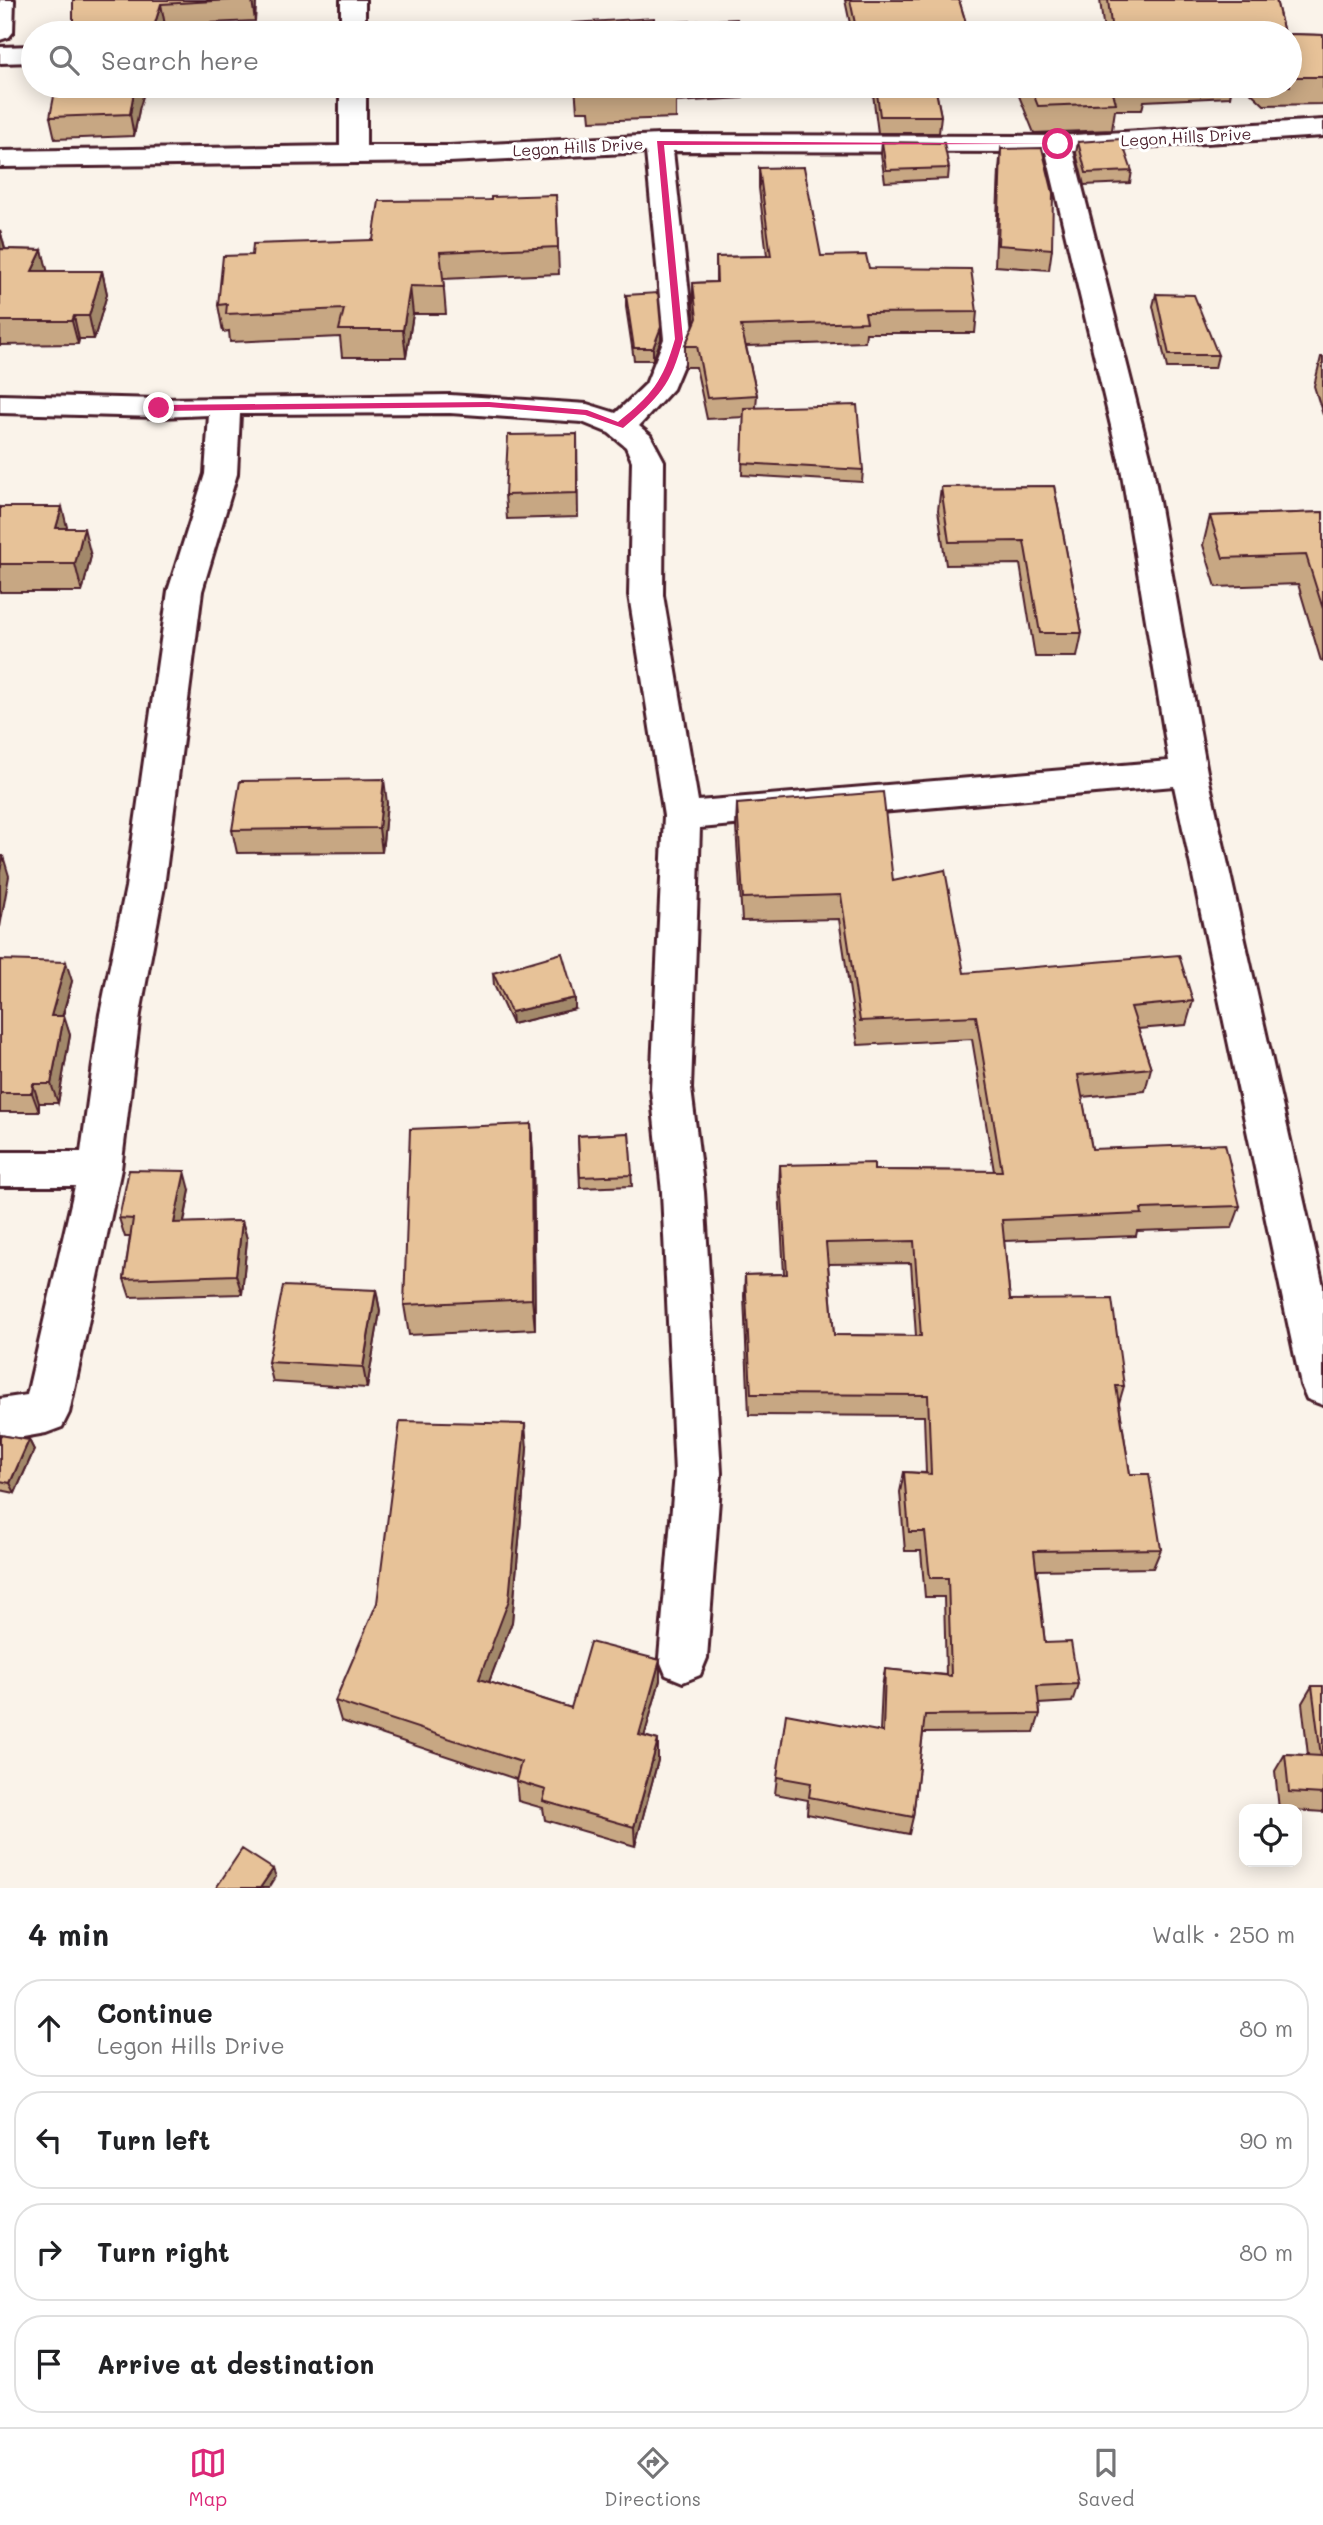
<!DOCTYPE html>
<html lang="en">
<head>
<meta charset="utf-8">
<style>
	body { margin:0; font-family:Mali,sans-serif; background:#f6f6f6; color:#202124 }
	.controls { position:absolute; right:21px; bottom:21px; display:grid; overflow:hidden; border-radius:14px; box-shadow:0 4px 18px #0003 }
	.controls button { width:63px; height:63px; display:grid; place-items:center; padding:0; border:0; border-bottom:2px solid #e0e0e0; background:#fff; color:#202124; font:35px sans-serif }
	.stop { position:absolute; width:21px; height:21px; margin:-16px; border:5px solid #db2777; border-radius:50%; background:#fff }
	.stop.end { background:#db2777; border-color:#fff; box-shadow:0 2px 7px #0008 }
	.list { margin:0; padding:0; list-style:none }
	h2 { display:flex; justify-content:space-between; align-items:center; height:91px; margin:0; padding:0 28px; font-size:30px }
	h2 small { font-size:23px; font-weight:400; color:#757577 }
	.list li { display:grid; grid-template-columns:46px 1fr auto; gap:21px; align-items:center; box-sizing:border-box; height:98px; margin:0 14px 14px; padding:0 14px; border:2px solid #e0e0e0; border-radius:28px }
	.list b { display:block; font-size:26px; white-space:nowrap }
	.list p { margin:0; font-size:23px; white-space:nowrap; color:#757577 }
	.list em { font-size:23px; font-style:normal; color:#757577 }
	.icon { flex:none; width:38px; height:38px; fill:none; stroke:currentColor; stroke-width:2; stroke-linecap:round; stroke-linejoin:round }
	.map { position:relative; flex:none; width:1323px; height:1888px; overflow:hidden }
	.search { position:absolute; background:#fff; box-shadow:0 4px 18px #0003; left:21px; right:21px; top:21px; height:77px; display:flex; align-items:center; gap:18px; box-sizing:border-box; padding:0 24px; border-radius:38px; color:#757577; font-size:26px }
	.sheet { height:539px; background:#fff }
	nav { display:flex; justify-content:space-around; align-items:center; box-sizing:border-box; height:98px; border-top:2px solid #e0e0e0; background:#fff; font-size:19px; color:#757577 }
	nav a { display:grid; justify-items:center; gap:4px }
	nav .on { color:#db2777 }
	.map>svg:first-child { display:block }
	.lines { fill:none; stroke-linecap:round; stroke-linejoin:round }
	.minor-casing { stroke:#4a1f2b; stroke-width:6 }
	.minor { fill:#fff; fill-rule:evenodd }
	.wall { fill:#c7a783; stroke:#4a1f2b; stroke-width:2; fill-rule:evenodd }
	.shaded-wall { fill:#a2886a; stroke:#4a1f2b; stroke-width:2 }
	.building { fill:#e7c298; stroke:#4a1f2b; stroke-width:2; fill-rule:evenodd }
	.route { fill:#db2777 }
	.labels { text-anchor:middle; stroke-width:6; stroke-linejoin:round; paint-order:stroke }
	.far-street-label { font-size:16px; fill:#4a1f2b; stroke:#fff }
</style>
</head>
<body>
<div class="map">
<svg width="1323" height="1888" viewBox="0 0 1323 1888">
	<rect width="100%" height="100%" fill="#faf3ea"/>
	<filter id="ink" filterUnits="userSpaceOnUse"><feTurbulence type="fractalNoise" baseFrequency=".0143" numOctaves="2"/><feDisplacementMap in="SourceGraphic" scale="14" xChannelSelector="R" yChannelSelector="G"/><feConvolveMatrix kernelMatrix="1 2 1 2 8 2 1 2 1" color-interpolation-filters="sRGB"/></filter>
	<g filter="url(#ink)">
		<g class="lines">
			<defs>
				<path id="minor" d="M 0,0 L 14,0 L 13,32 L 9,37 L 0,40 Z
					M 341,0 L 365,0 L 365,33 L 341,33 Z
					M 33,46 L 33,62 L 0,63 L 0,47 Z
					M 340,86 L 366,86 L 366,146 L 449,146 L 659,135 L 1058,136 L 1323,120 L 1323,136 L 1073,151 L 1153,468 L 1207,772 L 1323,1286 L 1323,1405 L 1307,1399 L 1301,1385 L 1174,786 L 700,828 L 691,1089 L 704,1192 L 721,1473 L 707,1658 L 700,1675 L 683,1682 L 666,1675 L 659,1658 L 675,1473 L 662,1192 L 651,1089 L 664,816 L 629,595 L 632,461 L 626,447 L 609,433 L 582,422 L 450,413 L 240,414 L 237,474 L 202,591 L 164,887 L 140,1014 L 121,1169 L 69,1413 L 62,1427 L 46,1433 L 0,1441 L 0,1399 L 27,1395 L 75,1186 L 0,1186 L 0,1152 L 81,1152 L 100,1014 L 126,887 L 168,591 L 205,474 L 209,415 L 159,417 L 0,413 L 0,395 L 159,399 L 450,395 L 587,404 L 616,413 L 646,384 L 664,339 L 646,152 L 449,162 L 0,167 L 0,151 L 340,146 ZM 673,151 L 1046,152 L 1121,468 L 1169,761 L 698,801 L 663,595 L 664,461 L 650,435 L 639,426 L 673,389 L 694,339 Z"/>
			</defs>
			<use href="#minor" class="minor-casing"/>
			<use href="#minor" class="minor"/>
		</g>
		<path class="wall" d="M 73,0 L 256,0 L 255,21 L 165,25 Z
			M 845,0 L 959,0 L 969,33 L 852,33 Z
			M 1100,0 L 1276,0 L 1284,33 L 1104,32 Z
			M 1290,34 L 1323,35 L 1323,104 L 1264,105 L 1244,86 L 1290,86 Z
			M 575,86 L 744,86 L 743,98 L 676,102 L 676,118 L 590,121 L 589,111 L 577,111 Z
			M 872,86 L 935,86 L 941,116 L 939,133 L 878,133 Z
			M 1015,86 L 1232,86 L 1230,97 L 1144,101 L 1142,110 L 1115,110 L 1112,130 L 1034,133 Z
			M 139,110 L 134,136 L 55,139 L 50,117 Z
			M 882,142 L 949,168 L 948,179 L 885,182 L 881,154 Z
			M 1078,142 L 1132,171 L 1130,183 L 1084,185 L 1076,153 Z
			M 1001,149 L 1052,249 L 1049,270 L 995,266 L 999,169 Z
			M 759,168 L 821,256 L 869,268 L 977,312 L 975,333 L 866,333 L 865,342 L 746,346 L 757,395 L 756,407 L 863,470 L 862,482 L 742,475 L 744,417 L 707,419 L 696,367 L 685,367 L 685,346 L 695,323 L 693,303 L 693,283 L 716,282 L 716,257 L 767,256 L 759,188 Z
			M 556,195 L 559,274 L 443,279 L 446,314 L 413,314 L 406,357 L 342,357 L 340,337 L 230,342 L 229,331 L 223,332 L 218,305 L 252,255 L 373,240 L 491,200 Z
			M 0,230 L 5,249 L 42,250 L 47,271 L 102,271 L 107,294 L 94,339 L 79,339 L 78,344 L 0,345 Z
			M 1156,294 L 1218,355 L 1215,368 L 1167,368 L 1153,306 Z
			M 626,295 L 661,339 L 653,360 L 634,360 L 626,307 Z
			M 1321,357 L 1323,357 L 1323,415 L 1314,386 Z
			M 577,434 L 578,517 L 507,519 L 505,495 Z
			M 1054,486 L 1082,633 L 1077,657 L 1035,657 L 1020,564 L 946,565 L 938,510 L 941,487 Z
			M 0,507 L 68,528 L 91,556 L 82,592 L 0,592 Z
			M 1323,512 L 1323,661 L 1321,661 L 1298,584 L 1216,587 L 1203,545 L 1210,516 Z
			M 387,803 L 382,852 L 237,853 L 232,830 Z
			M 737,804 L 893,881 L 964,973 L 1193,1001 L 1186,1025 L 1138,1029 L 1151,1068 L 1145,1091 L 1082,1097 L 1092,1149 L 1240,1206 L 1232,1228 L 1137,1231 L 1136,1236 L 1004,1241 L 1010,1300 L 1124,1386 L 1119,1403 L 1130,1474 L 1161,1549 L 1153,1568 L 1037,1570 L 1045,1643 L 1078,1684 L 1072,1702 L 1039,1704 L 1040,1714 L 1034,1732 L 923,1733 L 913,1817 L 909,1834 L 807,1814 L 808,1800 L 775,1794 L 777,1777 L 880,1731 L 882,1687 L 885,1669 L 946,1675 L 944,1597 L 925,1597 L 921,1551 L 905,1551 L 900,1492 L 904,1472 L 926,1473 L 924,1416 L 749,1415 L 744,1296 L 745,1275 L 784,1274 L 779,1188 L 780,1165 L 874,1170 L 994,1171 L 972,1039 L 858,1045 L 839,919 L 742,921 L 736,827 ZM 911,1263 L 916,1336 L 834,1335 L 828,1264 Z
			M 0,960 L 72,981 L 63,1016 L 70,1035 L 58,1103 L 39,1103 L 39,1112 L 0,1112 Z
			M 493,973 L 575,1009 L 512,1024 L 494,985 Z
			M 531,1124 L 533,1156 L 535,1329 L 409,1335 L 404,1305 Z
			M 629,1133 L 632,1186 L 580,1188 L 578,1136 Z
			M 190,1190 L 184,1223 L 242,1221 L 247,1239 L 242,1294 L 130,1297 L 124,1279 L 130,1237 L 125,1237 L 119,1218 Z
			M 376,1290 L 380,1311 L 367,1388 L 273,1382 L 268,1362 Z
			M 0,1435 L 29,1440 L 34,1450 L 15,1493 L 0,1490 Z
			M 527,1448 L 512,1622 L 489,1682 L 571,1708 L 660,1660 L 660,1680 L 644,1736 L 658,1740 L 658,1760 L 635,1846 L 545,1820 L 543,1808 L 518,1801 L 516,1779 L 341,1721 L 335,1701 Z
			M 1312,1686 L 1323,1686 L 1323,1812 L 1279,1809 L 1275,1771 L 1285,1754 L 1308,1755 L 1302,1703 Z"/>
		<path class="shaded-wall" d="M 252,0 L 256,0 L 255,21 Z
			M 161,4 L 165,25 L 163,33 L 152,33 Z
			M 135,86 L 146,86 L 139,110 L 134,136 L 130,114 Z
			M 0,230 L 6,253 L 0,271 Z
			M 42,250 L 48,273 L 32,271 Z
			M 102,271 L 107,294 L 94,339 L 89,316 Z
			M 410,286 L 413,314 L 406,357 L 403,330 Z
			M 74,316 L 79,339 L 78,344 L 72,321 Z
			M 661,327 L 661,339 L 653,360 L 653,348 Z
			M 62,507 L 69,535 L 56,528 Z
			M 84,528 L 91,556 L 82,592 L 75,564 Z
			M 384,779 L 387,803 L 382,852 L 379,828 Z
			M 3,856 L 9,876 L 0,927 L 0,871 Z
			M 66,962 L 72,981 L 57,1035 L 51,1016 Z
			M 575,998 L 575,1009 L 512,1024 L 511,1012 Z
			M 64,1016 L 70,1035 L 58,1103 L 51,1084 Z
			M 33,1084 L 39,1103 L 39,1112 L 32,1093 Z
			M 531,1124 L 533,1156 L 535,1329 L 532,1299 Z
			M 185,1171 L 190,1190 L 180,1241 L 174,1223 Z
			M 242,1221 L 247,1239 L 242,1294 L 236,1275 Z
			M 376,1290 L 380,1311 L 367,1388 L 363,1367 Z
			M 525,1424 L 527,1448 L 512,1622 L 482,1700 L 479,1679 Z
			M 29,1440 L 34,1450 L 15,1493 L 10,1483 Z
			M 660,1660 L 660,1680 L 639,1755 L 639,1735 Z
			M 658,1740 L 658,1760 L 635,1846 L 634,1827 Z
			M 273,1869 L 276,1877 L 269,1888 L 260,1888 Z"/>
		<path class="building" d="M 73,0 L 232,0 L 161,4 L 152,33 L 73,33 Z
			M 850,0 L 959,0 L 969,33 L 857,33 Z
			M 1108,0 L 1276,0 L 1284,33 L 1009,33 L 1112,32 Z
			M 654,18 L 654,23 L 737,19 L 740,33 L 573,33 L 572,23 Z
			M 1290,34 L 1323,35 L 1323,77 L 1290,77 Z
			M 56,86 L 135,86 L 130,114 L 50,117 Z
			M 589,86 L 675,86 L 676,89 L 589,92 Z
			M 876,86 L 935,86 L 941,116 L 880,116 Z
			M 1030,86 L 1111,86 L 1116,103 L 1038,106 Z
			M 1121,139 L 1132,171 L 1086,173 L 1078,142 Z
			M 882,142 L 944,143 L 949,168 L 886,170 Z
			M 1042,148 L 1053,193 L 1052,249 L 998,245 L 1001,149 Z
			M 804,167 L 821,256 L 866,255 L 869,268 L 971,269 L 977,312 L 865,313 L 867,322 L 741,326 L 757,395 L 707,398 L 697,346 L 685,346 L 697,318 L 693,283 L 717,282 L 716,257 L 771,256 L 759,168 Z
			M 556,195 L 558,247 L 440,252 L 444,287 L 410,286 L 403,330 L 339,330 L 344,309 L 226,314 L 227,304 L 218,305 L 223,256 L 252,255 L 253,244 L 373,240 L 379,201 L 491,200 L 491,197 Z
			M 0,249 L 42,250 L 32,271 L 102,271 L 89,316 L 74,316 L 72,321 L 0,321 Z
			M 658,293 L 661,327 L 653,348 L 634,348 L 626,295 Z
			M 1156,294 L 1194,295 L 1218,355 L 1169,355 Z
			M 857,405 L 863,470 L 742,463 L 744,408 Z
			M 577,434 L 577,493 L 505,495 L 508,435 Z
			M 1054,486 L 1082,633 L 1040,633 L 1024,541 L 949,542 L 941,487 Z
			M 0,507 L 62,507 L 56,528 L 84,528 L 75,564 L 0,564 Z
			M 1323,512 L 1323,609 L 1306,555 L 1223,558 L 1210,516 Z
			M 384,779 L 379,828 L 232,830 L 240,781 Z
			M 883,792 L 893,881 L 945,870 L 964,973 L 1179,955 L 1193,1001 L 1131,1007 L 1151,1068 L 1078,1075 L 1092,1149 L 1225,1144 L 1240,1206 L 1141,1209 L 1142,1214 L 1002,1220 L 1010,1300 L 1112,1299 L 1124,1386 L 1116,1386 L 1130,1474 L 1149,1474 L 1161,1549 L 1034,1551 L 1045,1643 L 1071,1642 L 1078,1684 L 1037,1686 L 1040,1714 L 925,1715 L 913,1817 L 809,1797 L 811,1783 L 777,1777 L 786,1714 L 883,1732 L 885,1669 L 951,1676 L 948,1578 L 930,1578 L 925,1532 L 909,1532 L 904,1472 L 931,1474 L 928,1395 L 751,1394 L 745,1275 L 787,1274 L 780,1165 L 874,1163 L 874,1170 L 1002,1171 L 976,1016 L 860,1021 L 841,895 L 743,898 L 737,804 ZM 914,1241 L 921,1336 L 834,1335 L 826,1243 Z
			M 0,856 L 3,856 L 0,871 Z
			M 562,953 L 575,998 L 511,1012 L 493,973 Z
			M 0,960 L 66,962 L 51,1016 L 64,1016 L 51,1084 L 33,1084 L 32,1093 L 0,1093 Z
			M 531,1124 L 532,1299 L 404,1305 L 410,1129 Z
			M 629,1133 L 632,1175 L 580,1177 L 578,1136 Z
			M 129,1170 L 185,1171 L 174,1223 L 242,1221 L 236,1275 L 124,1279 L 133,1219 L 119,1218 Z
			M 283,1286 L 376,1290 L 363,1367 L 268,1362 Z
			M 400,1421 L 525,1424 L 509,1600 L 479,1679 L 571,1708 L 590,1642 L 660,1660 L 639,1735 L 658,1740 L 634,1827 L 543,1801 L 546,1790 L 516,1781 L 521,1762 L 335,1701 L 377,1603 Z
			M 0,1435 L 29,1440 L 10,1483 L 0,1481 Z
			M 1312,1686 L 1323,1686 L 1323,1794 L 1289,1792 L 1285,1754 L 1321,1756 Z
			M 242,1849 L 273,1869 L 260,1888 L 216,1888 Z"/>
	</g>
	<path class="route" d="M 657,141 L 1061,144 L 664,145 L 683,339 C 671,386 659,397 623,428 L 585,415 L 489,407 L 159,411 L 154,408 L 159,405 L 489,402 L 587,410 L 618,422 C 652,395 663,381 675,339 Z"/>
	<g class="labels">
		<g class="far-street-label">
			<text transform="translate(1186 137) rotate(-3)" y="6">Legon Hills Drive</text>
			<text transform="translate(578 147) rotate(-3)" y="6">Legon Hills Drive</text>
		</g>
	</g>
</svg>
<div class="controls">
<button><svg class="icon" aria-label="locate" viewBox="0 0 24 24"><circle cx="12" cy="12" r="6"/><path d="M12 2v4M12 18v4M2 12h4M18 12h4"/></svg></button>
</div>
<div class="stop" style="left:1058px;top:144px"></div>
<div class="stop end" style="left:159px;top:408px"></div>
<div class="search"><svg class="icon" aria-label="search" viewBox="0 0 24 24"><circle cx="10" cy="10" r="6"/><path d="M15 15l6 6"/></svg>Search here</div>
</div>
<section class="sheet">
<h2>4 min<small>Walk · 250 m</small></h2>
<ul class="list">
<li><svg class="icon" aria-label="ahead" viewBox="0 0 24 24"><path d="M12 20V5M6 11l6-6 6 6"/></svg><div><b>Continue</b><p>Legon Hills Drive</p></div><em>80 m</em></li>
<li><svg class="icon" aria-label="left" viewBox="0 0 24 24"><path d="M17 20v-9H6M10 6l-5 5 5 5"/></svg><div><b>Turn left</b></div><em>90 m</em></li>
<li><svg class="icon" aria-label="right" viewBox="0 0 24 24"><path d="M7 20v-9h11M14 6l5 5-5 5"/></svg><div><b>Turn right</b></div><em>80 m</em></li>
<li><svg class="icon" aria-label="arrive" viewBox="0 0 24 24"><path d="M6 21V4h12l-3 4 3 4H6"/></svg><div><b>Arrive at destination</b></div></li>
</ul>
</section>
<nav>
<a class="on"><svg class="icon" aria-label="map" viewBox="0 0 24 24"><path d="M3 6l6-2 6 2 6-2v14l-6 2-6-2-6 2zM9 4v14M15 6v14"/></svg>Map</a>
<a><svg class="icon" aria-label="directions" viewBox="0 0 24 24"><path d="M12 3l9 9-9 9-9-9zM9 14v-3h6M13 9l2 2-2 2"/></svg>Directions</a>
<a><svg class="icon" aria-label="saved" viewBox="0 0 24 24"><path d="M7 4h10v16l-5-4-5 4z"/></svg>Saved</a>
</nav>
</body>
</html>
